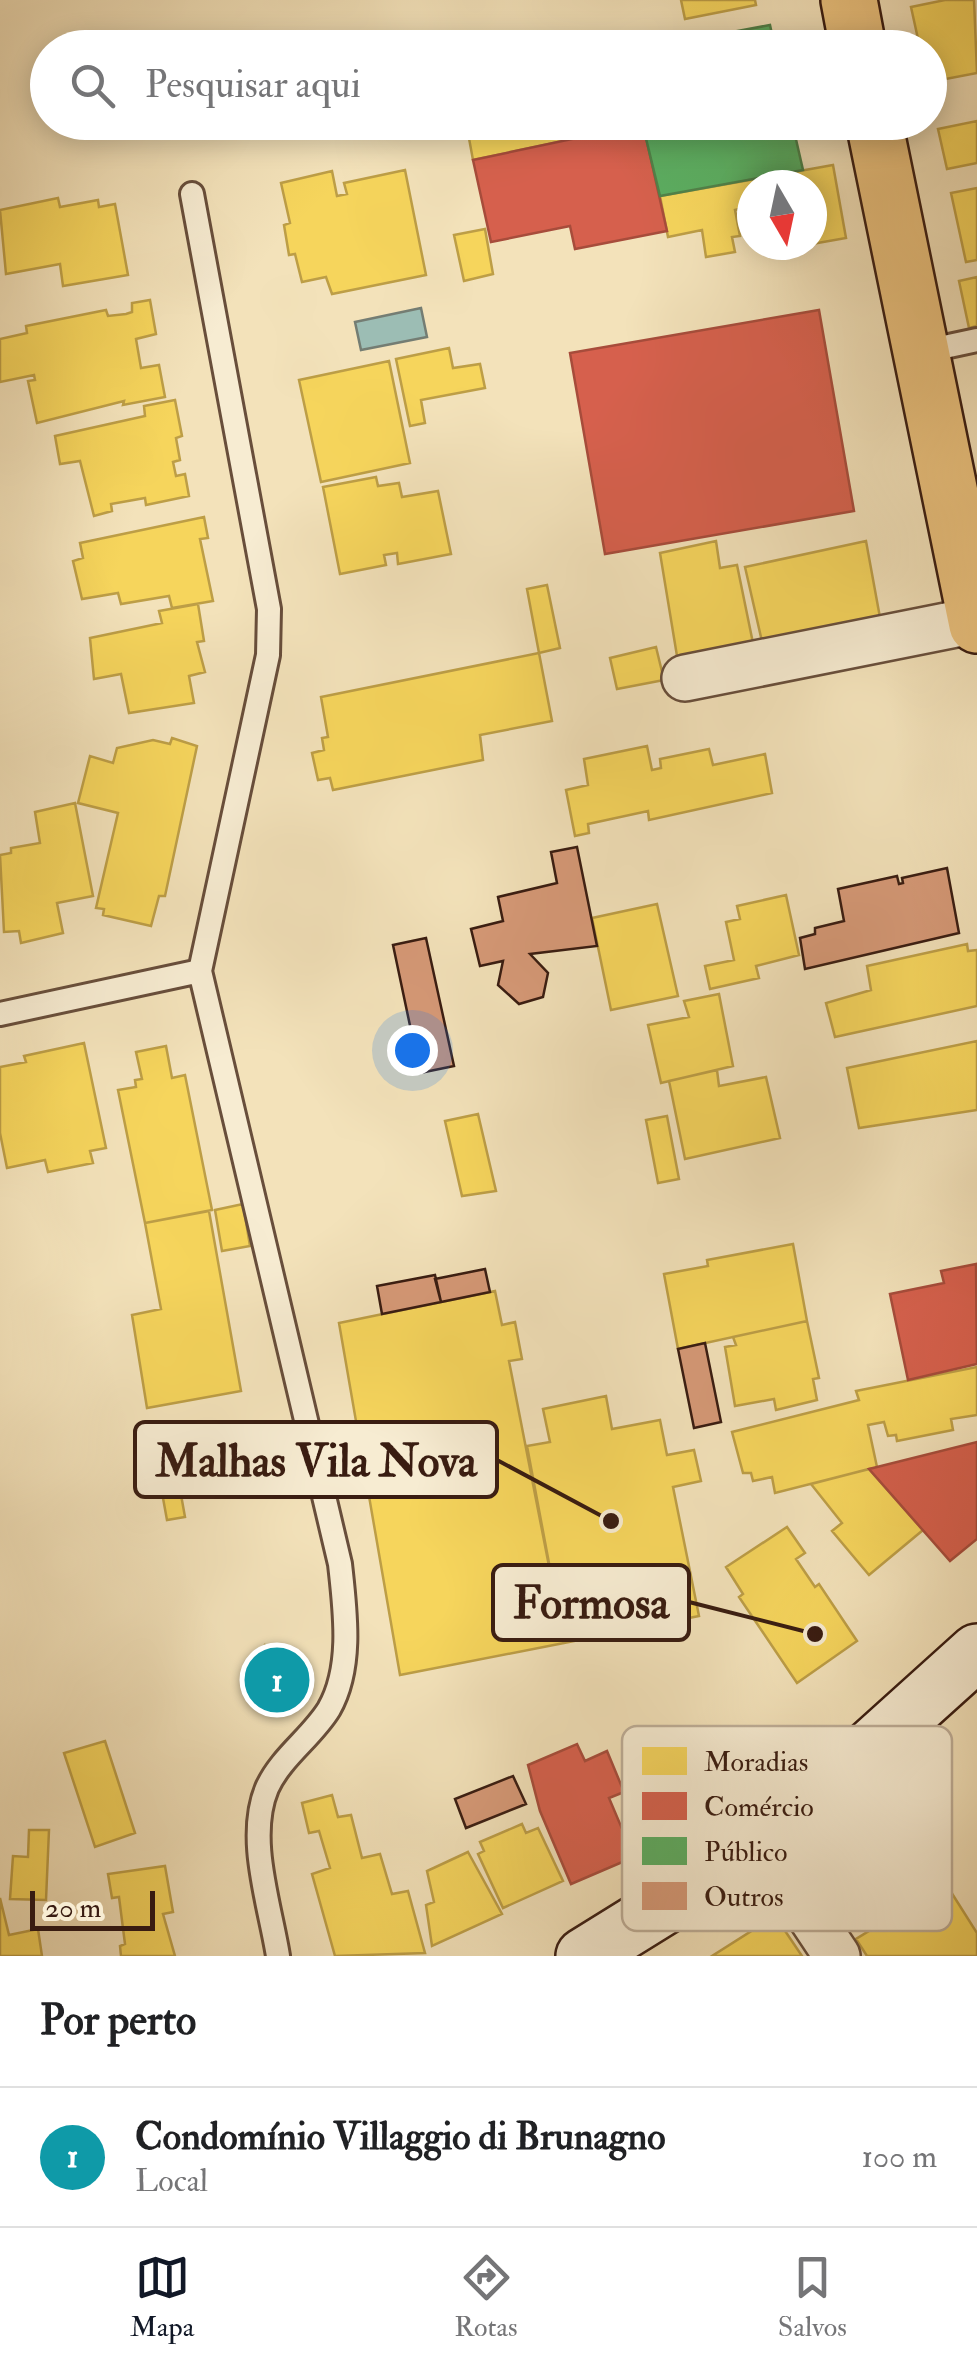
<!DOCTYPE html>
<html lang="pt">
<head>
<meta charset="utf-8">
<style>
	body { margin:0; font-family:"IM FELL Double Pica",serif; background:#f2f2f2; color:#202124 }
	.compass { position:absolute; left:737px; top:170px; width:90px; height:90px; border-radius:50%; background:#fff; box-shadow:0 5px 25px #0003; rotate:171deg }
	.scale { position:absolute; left:30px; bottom:25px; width:125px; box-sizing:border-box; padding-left:10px; border:5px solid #391c11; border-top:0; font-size:28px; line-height:35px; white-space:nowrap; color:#391c11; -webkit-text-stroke:8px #f7ecd2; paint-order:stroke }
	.you { position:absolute; left:412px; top:1050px; width:35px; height:35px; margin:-25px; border:8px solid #fff; border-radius:50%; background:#1a73e8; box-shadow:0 0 0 15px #1a73e833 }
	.badge { display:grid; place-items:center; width:65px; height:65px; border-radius:50%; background:#111827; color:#fff; font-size:32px; font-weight:700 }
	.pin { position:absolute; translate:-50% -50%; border:5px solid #fff; box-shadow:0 2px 10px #0006 }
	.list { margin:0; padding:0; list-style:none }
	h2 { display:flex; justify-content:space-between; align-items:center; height:130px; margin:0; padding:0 40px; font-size:42px }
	h2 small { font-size:32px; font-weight:400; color:#757577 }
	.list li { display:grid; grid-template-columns:65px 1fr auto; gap:30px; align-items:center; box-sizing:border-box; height:140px; padding:0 40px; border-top:2px solid #e0e0e0 }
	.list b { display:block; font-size:38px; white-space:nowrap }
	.list p { margin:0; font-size:32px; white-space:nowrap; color:#757577 }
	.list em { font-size:32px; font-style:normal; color:#757577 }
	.icon { flex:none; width:55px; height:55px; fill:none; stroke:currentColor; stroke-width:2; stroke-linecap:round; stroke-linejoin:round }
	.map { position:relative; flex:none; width:977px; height:1956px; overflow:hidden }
	.search { position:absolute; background:#fff; box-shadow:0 5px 25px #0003; left:30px; right:30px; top:30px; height:110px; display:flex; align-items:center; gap:25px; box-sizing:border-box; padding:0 35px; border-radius:55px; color:#757577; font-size:38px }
	.sheet { height:270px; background:#fff }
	nav { display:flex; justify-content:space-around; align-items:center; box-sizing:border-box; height:140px; border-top:2px solid #e0e0e0; background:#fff; font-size:28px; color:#757577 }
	nav a { display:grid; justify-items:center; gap:5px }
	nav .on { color:#111827 }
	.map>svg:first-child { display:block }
	.water { fill:#9cbdb4; stroke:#747d73; stroke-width:2.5 }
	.homes { fill:#f6d55c; stroke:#bd9e46; stroke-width:2.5 }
	.shops { fill:#d6604d; stroke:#a74c3b; stroke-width:2.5 }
	.public { fill:#5aae61; stroke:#508249; stroke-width:2.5 }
	.building { fill:#d69977; stroke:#391c11; stroke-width:2.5 }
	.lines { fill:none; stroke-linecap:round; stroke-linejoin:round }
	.service-casing { stroke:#684e3b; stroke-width:28 }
	.minor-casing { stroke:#684e3b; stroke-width:50 }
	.secondary-casing { stroke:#391c11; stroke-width:60 }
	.primary-casing { stroke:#391c11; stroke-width:60 }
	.service { stroke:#f7ecd2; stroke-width:22 }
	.minor { stroke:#f7ecd2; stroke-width:45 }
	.secondary { stroke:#f7ecd2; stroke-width:55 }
	.primary { stroke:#eac17d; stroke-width:55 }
	.key { fill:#f7ecd2; stroke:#beae98; stroke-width:2.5 }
	.key-label { font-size:28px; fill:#391c11 }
	.leader { fill:none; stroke:#391c11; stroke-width:4 }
	.callout-dot { fill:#391c11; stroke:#f7ecd2; stroke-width:4 }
	.callout { fill:#f7ecd2; stroke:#391c11; stroke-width:4 }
	.callout-label { font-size:45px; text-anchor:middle; font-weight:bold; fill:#391c11 }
</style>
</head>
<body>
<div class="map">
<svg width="977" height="1956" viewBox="0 0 977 1956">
	<rect width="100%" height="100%" fill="#f3e2ba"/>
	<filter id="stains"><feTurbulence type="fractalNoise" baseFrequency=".002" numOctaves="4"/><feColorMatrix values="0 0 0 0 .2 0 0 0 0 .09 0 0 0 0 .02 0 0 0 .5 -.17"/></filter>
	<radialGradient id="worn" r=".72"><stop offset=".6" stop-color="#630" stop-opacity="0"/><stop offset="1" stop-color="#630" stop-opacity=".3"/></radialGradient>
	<path class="water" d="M 421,308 L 427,337 L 361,350 L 355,322 Z"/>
	<path class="homes" d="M 681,0 L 755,0 L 756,5 L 685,19 Z
		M 945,0 L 974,0 L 977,73 L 930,82 L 930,48 L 920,48 L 911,7 Z
		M 977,121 L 977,163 L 947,169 L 938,129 Z
		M 466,122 L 642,122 L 643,124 L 473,160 Z
		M 833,165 L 846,238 L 812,244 L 812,185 L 752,185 L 752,206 L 735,210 L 740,236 L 732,237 L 735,252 L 706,257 L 702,230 L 668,237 L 660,196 Z
		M 405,170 L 426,275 L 332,294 L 326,277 L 302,282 L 295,254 L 289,255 L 284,225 L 290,223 L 281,183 L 332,171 L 337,196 L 347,194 L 344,183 Z
		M 977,188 L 977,260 L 966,262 L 951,193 Z
		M 58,198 L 60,207 L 98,200 L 99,207 L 115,204 L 128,275 L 63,286 L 60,264 L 6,274 L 0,210 Z
		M 485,229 L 493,274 L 464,281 L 454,235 Z
		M 977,277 L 977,326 L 969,328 L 959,281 Z
		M 150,300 L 156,334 L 136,339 L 141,368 L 159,365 L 165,397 L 123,405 L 124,401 L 37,423 L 28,381 L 35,380 L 34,375 L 0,382 L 0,339 L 27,333 L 26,326 L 106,310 L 108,316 L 126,314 L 132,312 L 132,303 Z
		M 449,348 L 453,368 L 480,364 L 485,388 L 421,400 L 425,423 L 410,426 L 396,359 Z
		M 389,361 L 410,463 L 321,482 L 299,380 Z
		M 175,400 L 182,436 L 176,438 L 180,460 L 173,462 L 176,476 L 185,474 L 189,496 L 146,505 L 145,498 L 111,504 L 112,511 L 94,516 L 80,461 L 60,464 L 55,436 L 145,416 L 144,406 Z
		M 376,477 L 378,486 L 399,483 L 402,497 L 438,491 L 451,554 L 398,564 L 397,553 L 384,555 L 386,565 L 340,574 L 323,487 Z
		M 204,517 L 208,538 L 200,539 L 213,601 L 172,608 L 169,596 L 121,604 L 118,593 L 82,599 L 73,561 L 83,558 L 80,543 Z
		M 716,541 L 720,568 L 737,565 L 754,648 L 678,662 L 660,553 Z
		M 866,541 L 881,623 L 763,646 L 745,567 Z
		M 547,585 L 560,648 L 539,653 L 527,589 Z
		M 198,604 L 204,641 L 197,642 L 205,672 L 189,676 L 194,703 L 129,713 L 121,674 L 94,679 L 90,638 L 162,623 L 159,611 Z
		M 656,647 L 664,680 L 617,689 L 610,658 Z
		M 539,653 L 552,721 L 480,735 L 483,760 L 333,790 L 330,778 L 318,780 L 312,753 L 324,750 L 322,738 L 328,737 L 321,697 Z
		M 172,738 L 197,746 L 165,896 L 159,896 L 151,926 L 103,915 L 104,909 L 96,908 L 118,813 L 78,803 L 90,756 L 113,763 L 117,748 L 153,740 L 170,744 Z
		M 647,746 L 652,770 L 661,768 L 660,759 L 709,749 L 713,765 L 765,754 L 772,793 L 649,820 L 648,811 L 588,824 L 589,833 L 575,836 L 566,790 L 588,785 L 584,759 Z
		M 75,803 L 93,896 L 57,903 L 63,933 L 21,943 L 19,931 L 4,932 L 0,855 L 11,853 L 11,848 L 40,843 L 35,812 Z
		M 786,895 L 799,955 L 756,966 L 759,978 L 710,989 L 705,966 L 734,960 L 726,922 L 740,919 L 737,906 Z
		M 657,904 L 678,996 L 611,1010 L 592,918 Z
		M 967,944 L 968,951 L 977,950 L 977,1006 L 835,1037 L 826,1003 L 871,990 L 867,966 Z
		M 719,994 L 733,1066 L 661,1083 L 648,1025 L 689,1017 L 684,1001 Z
		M 977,1041 L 977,1110 L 859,1128 L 847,1068 Z
		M 84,1043 L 106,1148 L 90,1151 L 93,1163 L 48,1172 L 45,1160 L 7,1168 L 0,1133 L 0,1067 L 26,1062 L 24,1056 Z
		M 166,1046 L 172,1078 L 185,1075 L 212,1210 L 145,1223 L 118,1090 L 136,1087 L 135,1080 L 142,1079 L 136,1052 Z
		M 717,1070 L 719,1086 L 766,1077 L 780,1138 L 685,1159 L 669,1081 Z
		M 478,1114 L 496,1191 L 462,1196 L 445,1121 Z
		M 667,1116 L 679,1179 L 658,1183 L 646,1120 Z
		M 243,1204 L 250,1246 L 222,1251 L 215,1210 Z
		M 209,1211 L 241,1391 L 147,1408 L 132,1315 L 161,1309 L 145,1223 Z
		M 793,1244 L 807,1321 L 678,1349 L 664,1274 L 708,1266 L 707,1260 Z
		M 495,1291 L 502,1325 L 515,1322 L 522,1359 L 509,1361 L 564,1643 L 400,1675 L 339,1323 Z
		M 807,1321 L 819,1378 L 813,1379 L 817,1400 L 776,1410 L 774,1399 L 735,1406 L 725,1347 L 736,1345 L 733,1337 Z
		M 977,1367 L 977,1415 L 951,1419 L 953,1430 L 897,1441 L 896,1435 L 888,1436 L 884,1422 L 868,1425 L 877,1467 L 775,1493 L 772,1477 L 753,1481 L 751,1473 L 743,1473 L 732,1432 L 859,1400 L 856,1391 Z
		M 606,1396 L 612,1429 L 660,1420 L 667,1455 L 694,1450 L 701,1481 L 673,1487 L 699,1616 L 564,1643 L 527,1446 L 550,1442 L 543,1409 Z
		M 169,1428 L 185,1517 L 167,1520 L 151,1432 Z
		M 869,1469 L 923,1530 L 869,1575 L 832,1531 L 842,1523 L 811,1484 Z
		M 787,1527 L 805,1553 L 796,1559 L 815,1587 L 819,1584 L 857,1641 L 797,1683 L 739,1597 L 743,1594 L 726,1567 Z
		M 265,1645 L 295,1666 L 283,1692 L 248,1669 Z
		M 105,1741 L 135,1833 L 95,1847 L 64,1753 Z
		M 332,1795 L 338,1817 L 351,1815 L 362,1858 L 380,1854 L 392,1894 L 408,1891 L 425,1953 L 335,1956 L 312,1874 L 330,1868 L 319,1831 L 309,1833 L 302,1803 Z
		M 522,1824 L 526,1833 L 538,1828 L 563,1881 L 503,1908 L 478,1854 L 484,1851 L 480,1842 Z
		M 29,1830 L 49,1830 L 46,1900 L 10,1899 L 13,1856 L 28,1857 Z
		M 468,1852 L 502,1914 L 432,1946 L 426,1905 L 434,1902 L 427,1871 Z
		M 165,1866 L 173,1912 L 163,1914 L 175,1956 L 121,1956 L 120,1946 L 125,1944 L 119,1897 L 112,1898 L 108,1874 Z
		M 946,1884 L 977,1933 L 977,1956 L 867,1956 L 856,1939 Z
		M 0,1898 L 9,1935 L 38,1929 L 42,1956 L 0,1956 Z
		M 775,1916 L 802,1956 L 712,1956 Z"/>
	<path class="shops" d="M 643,124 L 667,231 L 575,249 L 570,226 L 491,242 L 473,160 Z
		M 819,310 L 854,511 L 605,554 L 570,353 Z
		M 976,1264 L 977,1364 L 908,1380 L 890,1294 L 944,1283 L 941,1271 Z
		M 977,1442 L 977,1539 L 950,1561 L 869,1469 Z
		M 577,1744 L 585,1761 L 607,1751 L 624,1792 L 609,1798 L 634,1857 L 571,1884 L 540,1811 L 528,1765 Z"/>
	<path class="public" d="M 770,25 L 775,48 L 647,48 Z
		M 642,122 L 792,122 L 803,170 L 660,196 Z"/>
	<path class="building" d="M 577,847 L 597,946 L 530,954 L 548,973 L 543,997 L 519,1004 L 498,985 L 503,961 L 480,966 L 471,929 L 503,921 L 498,897 L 557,883 L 551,852 Z
		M 947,868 L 959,933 L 805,969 L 800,938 L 815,934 L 815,928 L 844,921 L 838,889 L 897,876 L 899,884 L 903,883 L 902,878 Z
		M 426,938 L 454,1066 L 420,1073 L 393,945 Z
		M 485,1269 L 490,1292 L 441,1302 L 435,1279 Z
		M 435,1275 L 441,1302 L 382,1314 L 377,1286 Z
		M 705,1343 L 721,1422 L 694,1428 L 678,1349 Z
		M 513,1776 L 526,1804 L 466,1828 L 455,1799 Z"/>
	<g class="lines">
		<defs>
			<path id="service" d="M 192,194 L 269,609 L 268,655 L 200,971 L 340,1564 C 345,1610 353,1667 329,1709 C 312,1737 281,1757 267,1788 C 246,1838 270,1905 278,1956
				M 921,352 L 977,340
				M 0,1014 L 200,971"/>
			<path id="minor" d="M 685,678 L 976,620
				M 763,1845 L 837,1956"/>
			<path id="secondary" d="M 584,1956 L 763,1845 L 977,1652"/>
			<path id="primary" d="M 849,0 L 858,48
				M 874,122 L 977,625"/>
		</defs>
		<use href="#service" class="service-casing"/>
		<use href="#minor" class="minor-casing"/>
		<use href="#secondary" class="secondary-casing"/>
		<use href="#primary" class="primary-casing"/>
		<use href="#service" class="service"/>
		<use href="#minor" class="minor"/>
		<use href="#secondary" class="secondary"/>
		<use href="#primary" class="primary"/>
	</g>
	<rect x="622" y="1726" width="330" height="205" rx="15" class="key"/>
	<rect x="642" y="1747" width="45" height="28" fill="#f6d55c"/>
	<rect x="642" y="1792" width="45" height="28" fill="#d6604d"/>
	<rect x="642" y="1837" width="45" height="28" fill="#5aae61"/>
	<rect x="642" y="1882" width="45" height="28" fill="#d69977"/>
	<g class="key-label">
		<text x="704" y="1771">Moradias</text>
		<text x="704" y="1816">Comércio</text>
		<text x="704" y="1861">Público</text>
		<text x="704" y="1906">Outros</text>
	</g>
	<path class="leader" d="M611 1521L497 1460M815 1634L689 1602"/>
	<g class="callout-dot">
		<circle cx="611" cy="1521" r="10"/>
		<circle cx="815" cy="1634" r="10"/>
	</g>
	<g class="callout">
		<rect x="135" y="1422" width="362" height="75" rx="10"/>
		<rect x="493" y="1565" width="196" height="75" rx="10"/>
	</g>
	<g class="callout-label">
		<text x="316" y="1476">Malhas Vila Nova</text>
		<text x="591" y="1618">Formosa</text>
	</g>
	<rect width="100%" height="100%" filter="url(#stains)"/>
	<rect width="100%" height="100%" fill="url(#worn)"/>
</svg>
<svg class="compass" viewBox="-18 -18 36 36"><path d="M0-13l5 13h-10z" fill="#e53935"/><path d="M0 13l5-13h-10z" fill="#757577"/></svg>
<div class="scale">20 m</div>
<div class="you"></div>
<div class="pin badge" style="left:277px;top:1680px;background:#0f9aa8">1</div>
<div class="search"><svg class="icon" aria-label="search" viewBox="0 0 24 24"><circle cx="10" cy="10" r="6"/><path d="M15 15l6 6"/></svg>Pesquisar aqui</div>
</div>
<section class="sheet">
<h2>Por perto<small></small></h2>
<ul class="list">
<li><span class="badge" style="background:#0f9aa8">1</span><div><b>Condomínio Villaggio di Brunagno</b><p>Local</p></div><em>100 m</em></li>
</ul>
</section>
<nav>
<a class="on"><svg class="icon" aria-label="map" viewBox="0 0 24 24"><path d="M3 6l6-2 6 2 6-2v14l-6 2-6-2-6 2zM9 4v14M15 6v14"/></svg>Mapa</a>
<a><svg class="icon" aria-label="directions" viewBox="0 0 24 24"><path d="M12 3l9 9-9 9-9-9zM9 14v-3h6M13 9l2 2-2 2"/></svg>Rotas</a>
<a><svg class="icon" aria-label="saved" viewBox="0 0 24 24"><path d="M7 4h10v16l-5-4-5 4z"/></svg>Salvos</a>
</nav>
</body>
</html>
